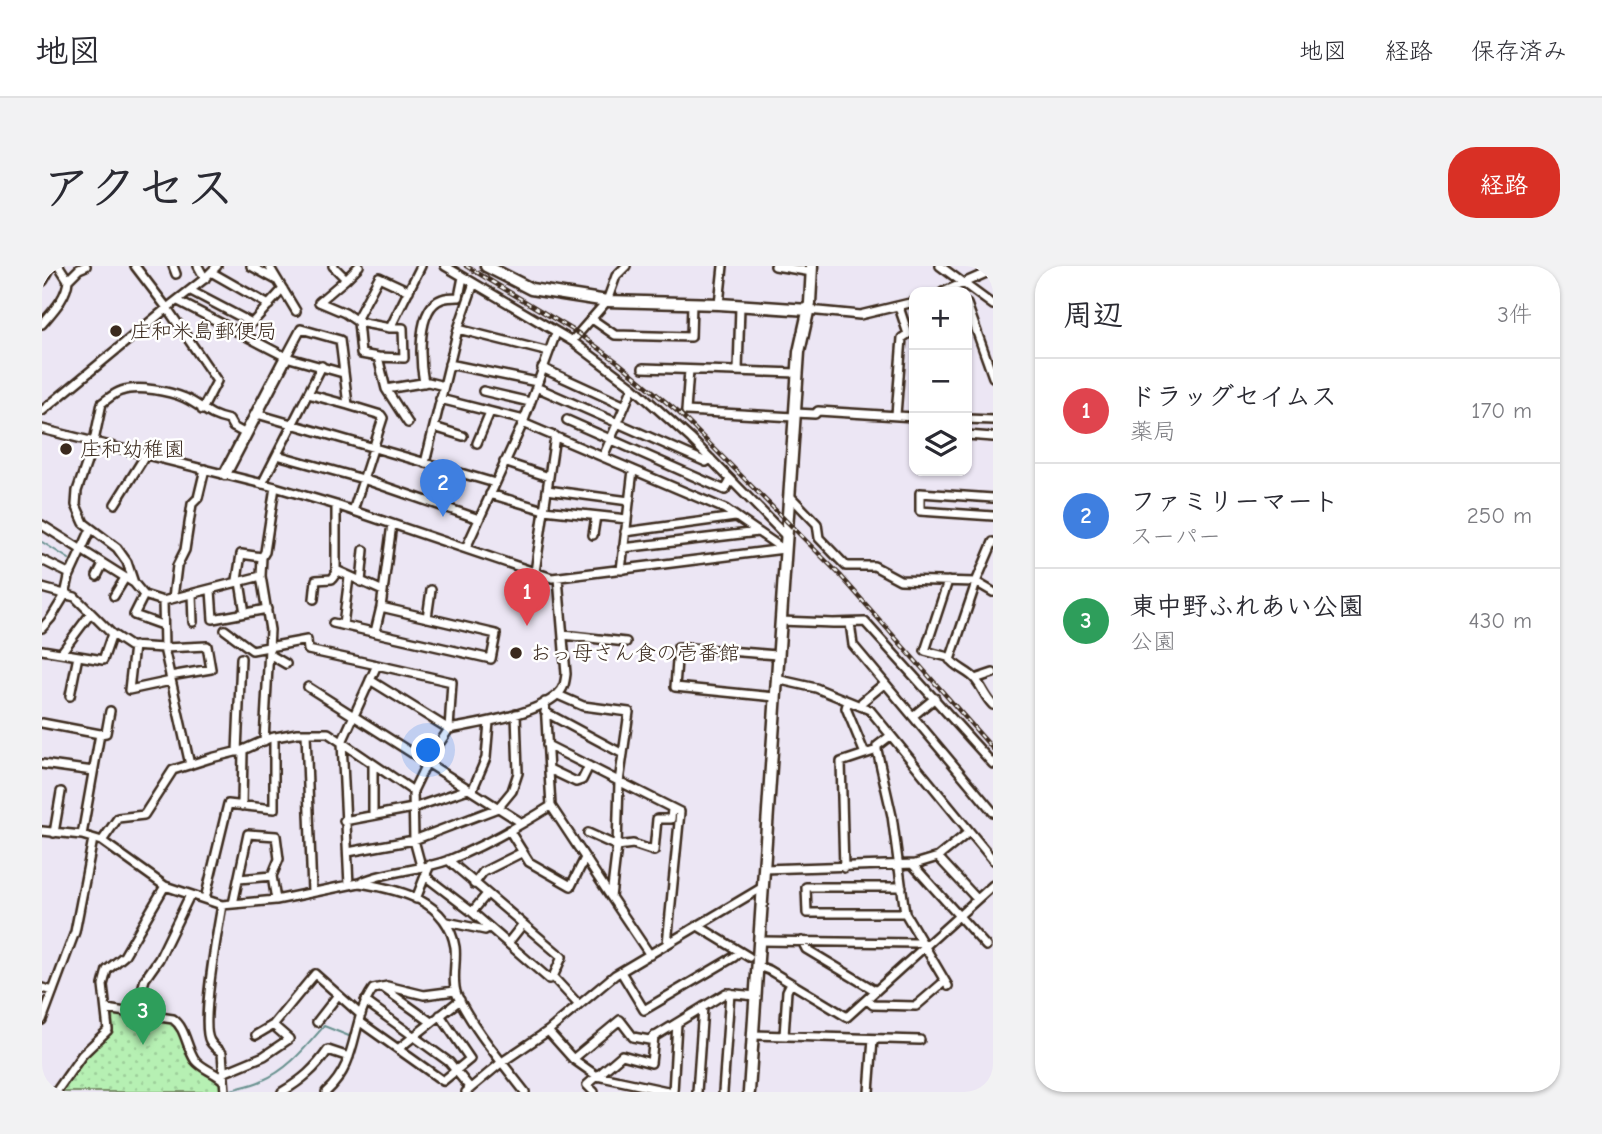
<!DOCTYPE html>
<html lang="ja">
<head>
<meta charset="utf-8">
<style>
	body { margin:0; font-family:"Comic Neue","Klee One",sans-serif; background:#f2f2f3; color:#2b2b33 }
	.controls { position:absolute; right:21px; top:21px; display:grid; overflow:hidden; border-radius:14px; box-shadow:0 2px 5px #0004 }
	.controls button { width:63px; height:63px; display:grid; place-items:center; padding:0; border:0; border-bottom:2px solid #e1e1e2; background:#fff; color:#2b2b33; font:35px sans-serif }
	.you { position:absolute; left:387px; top:485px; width:24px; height:24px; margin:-18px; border:5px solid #fff; border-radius:50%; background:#1a73e8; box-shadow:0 0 0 10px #1a73e833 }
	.badge { display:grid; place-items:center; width:46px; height:46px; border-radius:50%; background:#d93025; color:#fff; font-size:23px; font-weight:700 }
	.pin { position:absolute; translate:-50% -58px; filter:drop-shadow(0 2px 4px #0008) }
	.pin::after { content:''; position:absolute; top:37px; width:24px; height:21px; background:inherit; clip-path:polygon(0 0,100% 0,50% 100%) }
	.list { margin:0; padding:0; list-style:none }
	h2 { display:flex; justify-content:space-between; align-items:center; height:91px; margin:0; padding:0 28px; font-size:30px }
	h2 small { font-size:23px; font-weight:400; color:#7c7c81 }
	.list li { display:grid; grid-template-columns:46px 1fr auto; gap:21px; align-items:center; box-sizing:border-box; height:105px; padding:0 28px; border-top:2px solid #e1e1e2 }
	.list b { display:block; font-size:26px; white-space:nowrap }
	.list p { margin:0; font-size:23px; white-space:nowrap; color:#7c7c81 }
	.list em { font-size:23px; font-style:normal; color:#7c7c81 }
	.icon { flex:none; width:38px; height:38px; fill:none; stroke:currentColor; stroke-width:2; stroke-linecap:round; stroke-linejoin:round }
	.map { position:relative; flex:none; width:951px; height:826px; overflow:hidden; border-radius:28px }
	header { display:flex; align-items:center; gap:42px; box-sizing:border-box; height:98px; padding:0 35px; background:#fff; border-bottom:2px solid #e1e1e2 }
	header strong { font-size:33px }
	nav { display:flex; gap:38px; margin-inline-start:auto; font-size:24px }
	.intro { display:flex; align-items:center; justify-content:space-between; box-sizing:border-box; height:168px; padding:0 42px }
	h1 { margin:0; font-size:49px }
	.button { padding:18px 32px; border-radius:28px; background:#d93025; color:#fff; font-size:24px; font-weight:700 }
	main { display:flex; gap:42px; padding:0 42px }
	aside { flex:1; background:#fff; border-radius:28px; box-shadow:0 2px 5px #0004 }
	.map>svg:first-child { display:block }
	.park { fill:url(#park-dots); stroke:#788d68; stroke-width:2 }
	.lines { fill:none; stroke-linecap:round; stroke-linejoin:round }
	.stream { stroke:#67918f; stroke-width:2 }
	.street-casing { stroke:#3b2a1e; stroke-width:12 }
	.secondary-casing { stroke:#3b2a1e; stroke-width:15 }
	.street { stroke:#fff; stroke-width:7 }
	.secondary { stroke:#fff; stroke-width:10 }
	.rail-casing { stroke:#3b2a1e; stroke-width:4.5 }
	.rail { stroke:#fff; stroke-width:2; stroke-dasharray:5; stroke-linecap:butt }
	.poi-dot { fill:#3b2a1e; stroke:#fff; stroke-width:2.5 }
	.labels { text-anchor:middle; stroke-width:5; stroke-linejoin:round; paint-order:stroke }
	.poi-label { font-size:21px; fill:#3b2a1e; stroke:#fff; text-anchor:start }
</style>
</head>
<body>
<header>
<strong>地図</strong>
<nav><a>地図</a><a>経路</a><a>保存済み</a></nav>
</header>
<div class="intro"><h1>アクセス</h1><a class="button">経路</a></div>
<main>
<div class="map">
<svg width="951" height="826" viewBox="0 0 951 826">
	<defs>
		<pattern id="park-dots" width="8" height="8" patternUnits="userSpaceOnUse" patternTransform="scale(1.75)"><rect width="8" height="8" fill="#b6f0b3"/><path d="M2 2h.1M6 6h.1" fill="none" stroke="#9dce9a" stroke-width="1.8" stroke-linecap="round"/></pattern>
	</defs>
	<rect width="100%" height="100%" fill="#ece6f4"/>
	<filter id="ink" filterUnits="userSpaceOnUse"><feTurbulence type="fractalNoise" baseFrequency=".0143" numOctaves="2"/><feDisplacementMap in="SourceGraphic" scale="14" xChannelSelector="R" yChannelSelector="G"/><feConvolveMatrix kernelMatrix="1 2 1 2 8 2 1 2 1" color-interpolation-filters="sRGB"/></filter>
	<g filter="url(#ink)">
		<path class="park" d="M 70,747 L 137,757 L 153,800 L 181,815 L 182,826 L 18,826 L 43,793 L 71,765 Z"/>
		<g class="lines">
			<path class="stream" d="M 0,276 L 27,293
				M 186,825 C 197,821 208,820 219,815 C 246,804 263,782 282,760 L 307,770"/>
			<defs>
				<path id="street" d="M 17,0 L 26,14
					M 93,0 L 125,42 L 175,115 L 160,144
					M 131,0 L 134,8
					M 156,0 L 163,13
					M 209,0 L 236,15
					M 227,0 L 254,45
					M 291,0 L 304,13 L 277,36 L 303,47 L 316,56 L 348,62 L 379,0
					M 403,0 L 530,75 L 591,121 L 649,173 L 743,269
					M 733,0 L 770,6
					M 898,0 L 951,39
					M 169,6 L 227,39
					M 304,13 L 317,0
					M 149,25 L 210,57 L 241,23
					M 901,26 L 951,4
					M 136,35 L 244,91 L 301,107
					M 677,38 L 681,0
					M 925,38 L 951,111
					M 766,44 L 818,49 L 872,36
					M 550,53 L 573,69 L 649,71 L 650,37
					M 314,54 L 337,11 L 367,25
					M 316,56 L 319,88 L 336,91 L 344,123 L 366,157
					M 0,58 C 11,45 25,31 26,14 L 37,3 L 44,0
					M 416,63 L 507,86
					M 530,75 L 565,35 L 574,10 L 584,0
					M 244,91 L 259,63 L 298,74 L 306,139 L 339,149 L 341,152 L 311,245
					M 336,91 L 362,92 L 361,62 L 348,62
					M 407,98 L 495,116
					M 500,102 L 583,140
					M 601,102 L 755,107
					M 647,104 L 644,145 L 752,151
					M 696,105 L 698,40
					M 382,117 C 378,96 374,42 400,33 C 405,31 412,31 417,31 L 421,11
					M 494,121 L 664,196 L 669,193
					M 344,123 L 386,116 L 402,120
					M 441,125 L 488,136
					M 266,128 L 306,139
					M 398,133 L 482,154
					M 0,145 L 125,42 L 161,14 L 175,0
					M 753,147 L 773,148 L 776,145 L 872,151
					M 215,148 L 453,217
					M 854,149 L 860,72 L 866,68 L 857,41
					M 925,153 L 951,154
					M 525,154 L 683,224 L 689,214
					M 481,157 L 683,243 L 741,283
					M 392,161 L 421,170
					M 0,163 L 233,221 L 294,239 L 510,312 L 742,283
					M 925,169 L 951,171
					M 435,177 L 448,146
					M 235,189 L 321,213 L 437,253
					M 561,191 L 591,121
					M 462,196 L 507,211
					M 383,197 L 416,63 L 432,17
					M 220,218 L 280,100
					M 505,224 L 587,235
					M 448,228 L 502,244 L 585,253
					M 747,229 L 775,258 L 777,272 L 804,300 L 832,300 L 858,314 L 934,316 L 951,326
					M 951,232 L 878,227 L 878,245 L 951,250
					M 73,238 L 103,190
					M 294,239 L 294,304 L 341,325
					M 0,259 L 92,317 L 102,329 L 121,335 L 219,310
					M 583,266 L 693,251
					M 551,269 L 554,250
					M 424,282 L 481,157 L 514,67
					M 581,282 L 716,266
					M 0,294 L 28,308
					M 579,304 L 591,204
					M 493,306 L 513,170
					M 55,310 L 61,298
					M 906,315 L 883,385 L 906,391 C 913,402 927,405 934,414 C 941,423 943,431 951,439
					M 319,316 L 322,284
					M 934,316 L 951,276
					M 92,317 L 85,296 L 75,282 L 42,257 L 34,239 L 35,225 L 52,175 L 60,137 C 66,133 72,127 79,125 C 96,119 127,125 143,132 C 162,141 164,149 187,154 L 191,161 L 204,168
					M 0,322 L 33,331 L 70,368 L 88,380 L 122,382 L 165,380 L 169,403 L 128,410
					M 169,324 L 171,353 L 225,343
					M 150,328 L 151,356
					M 102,329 L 92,349 L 120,359
					M 72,330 L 83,312
					M 131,332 L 135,300 L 143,284 L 150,238 L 156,232 L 163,203
					M 272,333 L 274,314 L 290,313 L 296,305
					M 121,335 L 122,382 L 148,499
					M 339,341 L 350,258
					M 203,347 L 198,316 L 195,314 L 199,288 L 220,291
					M 385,352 L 389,324
					M 738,355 L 791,357 L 823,356 L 951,498
					M 291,357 L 449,393 L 454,368 L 339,341 L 333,366
					M 808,357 L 811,379 L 951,546
					M 301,359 L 307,311
					M 0,362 L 9,352 L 23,329 L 27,311 L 49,263
					M 183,364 L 210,384 L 265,374 L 266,384 L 335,399
					M 521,369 L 584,376
					M 92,380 L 87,424 L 129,415
					M 0,384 L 61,394 L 70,368
					M 19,387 L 49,347
					M 227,388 L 244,398
					M 908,394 L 934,317
					M 734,413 L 774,422 L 828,444 L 951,594
					M 933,413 L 951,407
					M 328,414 L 407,463 C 435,458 496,448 516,428 C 522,423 523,416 524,408 L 516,312
					M 266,421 L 480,557
					M 516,429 L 541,440 L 587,446 L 577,516 L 575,580 L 569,631 L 608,689
					M 28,430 L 36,390
					M 733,431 L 633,421 L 636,381 L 735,389
					M 806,435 L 804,442 L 823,488
					M 503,436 L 509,540 L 569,631
					M 818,440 L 820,436 L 843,417
					M 503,446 L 581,488
					M 871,450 L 893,432
					M 0,457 L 58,468
					M 264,467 L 270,626
					M 222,475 L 228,364 L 219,310 L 220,291 L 223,286 L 233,221
					M 505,479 L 638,546 L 625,678
					M 835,484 L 850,550 L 863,647 L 906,720
					M 195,486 L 199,392
					M 0,498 L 51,505
					M 331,499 L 331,549
					M 507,503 L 534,516 L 540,514 L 547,500
					M 430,525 L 444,492 L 447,456
					M 200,540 L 201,484
					M 302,555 L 371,542 L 426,523
					M 467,564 L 487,596 L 529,620 L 543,592
					M 0,565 L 40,569 L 60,575 L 123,620 L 180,639 L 234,634 L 317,617 C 346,604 378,605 407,594 C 442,580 477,560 509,540
					M 12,567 L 19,526
					M 546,567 L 575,580 L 591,578 L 612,585 L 615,553 L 629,553 L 630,543
					M 40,569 L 58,468 L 64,467 L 68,445
					M 60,575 L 76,552 L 102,549 L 131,504 L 169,492 L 201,484 L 228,472 L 255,467 L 286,467 L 371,525
					M 306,586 L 372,574 L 456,542 L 470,525 L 476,507 L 474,448
					M 896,591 L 935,633
					M 406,594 L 520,691 L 511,711
					M 388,599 L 383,610 L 430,646 L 507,713 L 511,711 L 537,739
					M 871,599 L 944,680
					M 802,602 L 799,496 L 835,484 L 835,480 L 848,470
					M 722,603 L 873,598 L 896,591 L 927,566
					M 197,613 L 230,610
					M 318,617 C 359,624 405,634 413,681 C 415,696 409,715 415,729 C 432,764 459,795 483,826
					M 432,618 L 441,606 L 481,586
					M 307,619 L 300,476 L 335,399 L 410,416 L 407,463 L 385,496 L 371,525 L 372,574 L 379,600
					M 860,621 L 764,621 L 765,647 L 863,647
					M 163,633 L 186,538 L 232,543 L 232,471
					M 374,633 L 383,610
					M 191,638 L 206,568 L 234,570 L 237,593 L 230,610 L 234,634
					M 180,639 C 176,662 158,759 168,775 C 171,780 176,784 180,787 L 183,826
					M 430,646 L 445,628
					M 405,656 L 443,664 L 447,661
					M 656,660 L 707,691
					M 718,675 L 874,677 L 879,675
					M 760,675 L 764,683 L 834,725
					M 466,677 L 481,658
					M 716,700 L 727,704 L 805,751 L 951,619
					M 579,706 L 602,744 L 692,691 L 697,686
					M 340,721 L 389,756
					M 0,722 L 11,725
					M 825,734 L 831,739 L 874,740 L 903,715
					M 323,735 L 407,796 L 428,822
					M 64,743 L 131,753 C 144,762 144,781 153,794 C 160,803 173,806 181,814
					M 105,749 L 101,720 L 103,713 L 117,693 L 148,629
					M 398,749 L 428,793 L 401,815 L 356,783 L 418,734
					M 0,754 L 33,666 L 51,573
					M 275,756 L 296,729
					M 318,756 L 356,783
					M 231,759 L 273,708 L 319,749
					M 506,765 L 531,793 L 555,810 L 630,826
					M 710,769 L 878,774
					M 742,770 L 745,725 L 749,717
					M 531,793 L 578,754 L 591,771 L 607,774 L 684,727 L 713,730
					M 181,807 L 222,790 L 247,773 L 231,759 L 214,769
					M 14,826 L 40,789 L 66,764 L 61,719 L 65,704 L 82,690 L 123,620
					M 240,826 C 260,814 273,803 286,784 L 307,791
					M 284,826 C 318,795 308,756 331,723 L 345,720 L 382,729 L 413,725
					M 424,826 L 460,796 L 506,765 L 573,709 L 721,621
					M 552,826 L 545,819 L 580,789 L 609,797 L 612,770
					M 631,826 L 635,757
					M 655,826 L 661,741
					M 681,826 L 688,727
					M 827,826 L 831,773"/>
				<path id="secondary" d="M 444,0 L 489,23 L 565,35 L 677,38 L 766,44
					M 0,14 L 8,0
					M 183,208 L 244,91
					M 707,826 L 757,86 L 768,37 L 770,0"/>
			</defs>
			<use href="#street" class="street-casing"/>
			<use href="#secondary" class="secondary-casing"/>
			<use href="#street" class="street"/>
			<use href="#secondary" class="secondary"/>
			<defs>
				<path id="rail" d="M 424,0 L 536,67 L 577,97 L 636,146 L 798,309 L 951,483"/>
			</defs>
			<use href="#rail" class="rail-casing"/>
			<use href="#rail" class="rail"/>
		</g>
	</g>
	<g class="poi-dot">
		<circle cx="74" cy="65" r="7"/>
		<circle cx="24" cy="183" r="7"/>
		<circle cx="474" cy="387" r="7"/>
	</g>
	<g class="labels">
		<g class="poi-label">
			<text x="88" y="72">庄和米島郵便局</text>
			<text x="38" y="190">庄和幼稚園</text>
			<text x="488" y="394">おっ母さん食の壱番館</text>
		</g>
	</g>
</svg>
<div class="controls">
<button>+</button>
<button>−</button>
<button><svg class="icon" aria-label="layers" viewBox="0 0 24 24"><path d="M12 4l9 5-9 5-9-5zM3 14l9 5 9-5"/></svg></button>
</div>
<div class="you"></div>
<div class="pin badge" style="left:485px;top:360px;background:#e0444e">1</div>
<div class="pin badge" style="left:401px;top:251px;background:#3f7fe0">2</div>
<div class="pin badge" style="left:101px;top:779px;background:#2e9e5b">3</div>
</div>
<aside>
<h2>周辺<small>3件</small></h2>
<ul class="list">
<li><span class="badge" style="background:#e0444e">1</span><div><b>ドラッグセイムス</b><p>薬局</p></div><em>170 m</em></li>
<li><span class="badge" style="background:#3f7fe0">2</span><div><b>ファミリーマート</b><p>スーパー</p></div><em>250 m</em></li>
<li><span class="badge" style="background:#2e9e5b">3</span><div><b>東中野ふれあい公園</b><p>公園</p></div><em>430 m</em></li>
</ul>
</aside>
</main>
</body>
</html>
